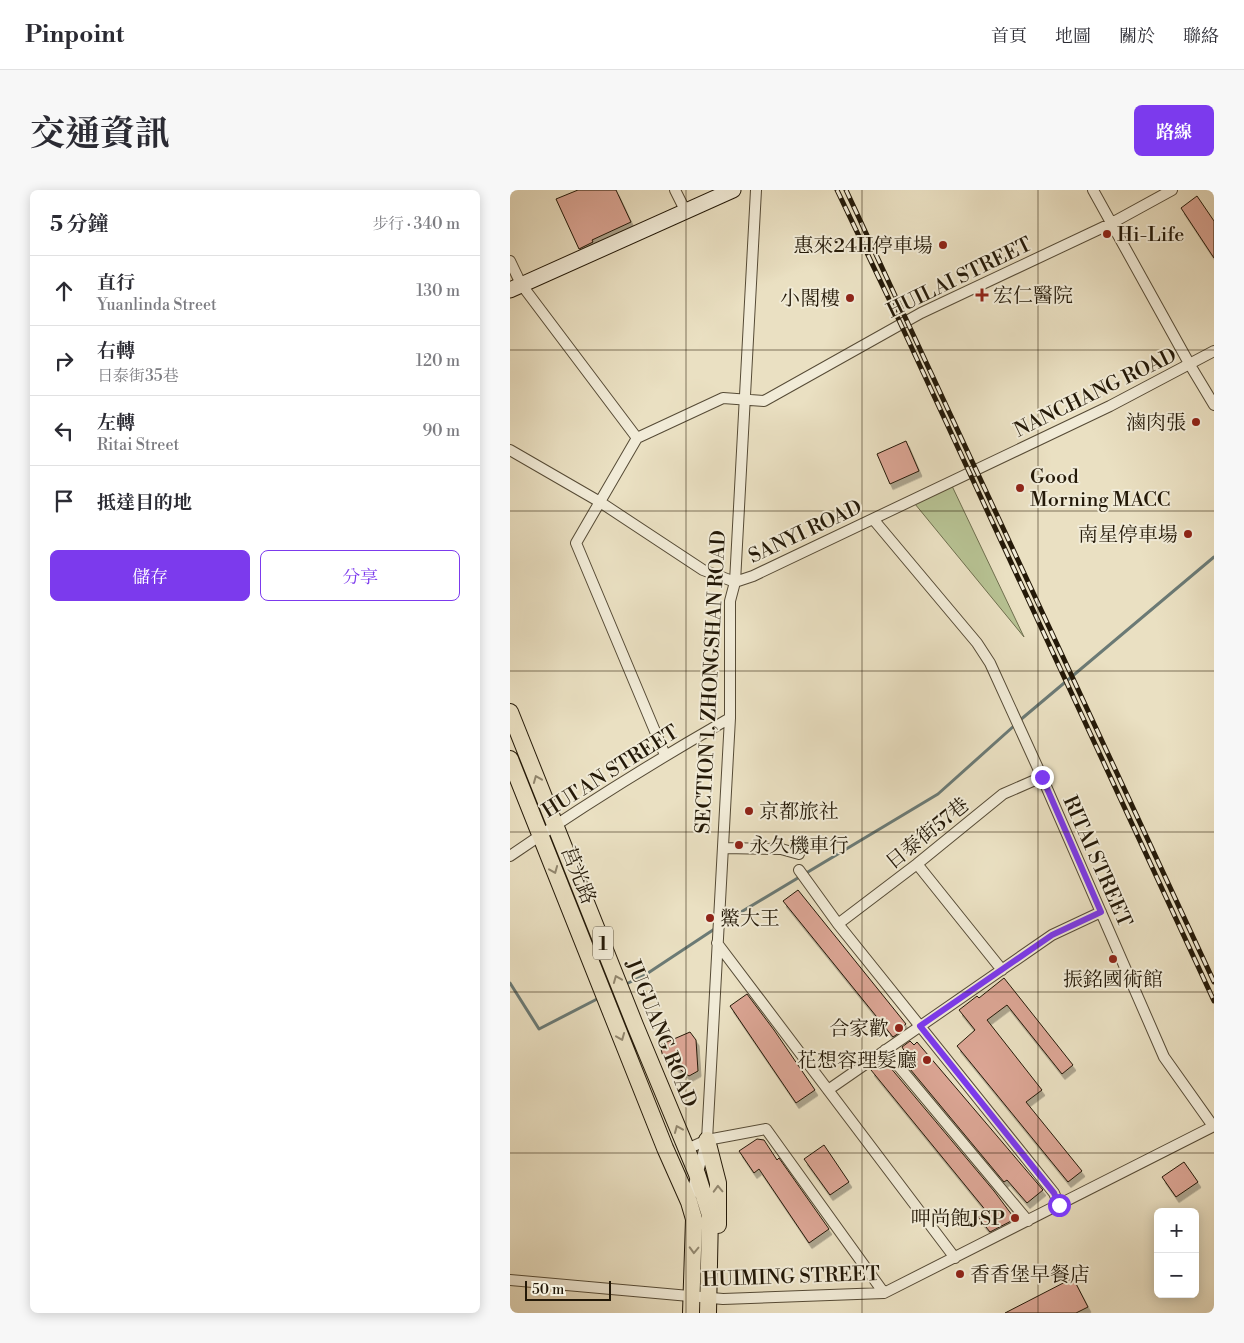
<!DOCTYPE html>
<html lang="zh-TW">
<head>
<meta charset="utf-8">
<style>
	body { margin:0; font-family:"Libre Bodoni","Noto Serif TC",serif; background:#f7f7f7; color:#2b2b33 }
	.controls { position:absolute; right:15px; bottom:15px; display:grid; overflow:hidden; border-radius:8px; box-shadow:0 2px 12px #0003 }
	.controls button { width:45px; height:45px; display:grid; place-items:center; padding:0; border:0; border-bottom:1px solid #e1e1e2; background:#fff; color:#2b2b33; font:25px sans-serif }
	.scale { position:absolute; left:15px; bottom:12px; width:86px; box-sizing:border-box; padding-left:5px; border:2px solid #241908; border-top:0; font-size:14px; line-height:18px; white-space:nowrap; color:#241908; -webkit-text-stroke:4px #f1ebd7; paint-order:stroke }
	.stop { position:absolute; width:15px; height:15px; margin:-11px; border:4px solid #7c3aed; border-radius:50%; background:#fff }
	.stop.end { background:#7c3aed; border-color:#fff; box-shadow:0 1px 5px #0008 }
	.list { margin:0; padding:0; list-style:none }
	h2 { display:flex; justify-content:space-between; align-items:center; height:65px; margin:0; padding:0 20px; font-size:21px }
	h2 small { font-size:16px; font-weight:400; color:#7c7c81 }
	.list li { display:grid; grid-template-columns:32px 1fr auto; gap:15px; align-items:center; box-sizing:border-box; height:70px; padding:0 20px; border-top:1px solid #e1e1e2 }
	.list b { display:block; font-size:19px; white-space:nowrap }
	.list p { margin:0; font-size:16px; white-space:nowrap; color:#7c7c81 }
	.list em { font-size:16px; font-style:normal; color:#7c7c81 }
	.actions { display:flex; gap:10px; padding:15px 20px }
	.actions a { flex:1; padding:11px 0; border:1px solid #7c3aed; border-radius:8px; text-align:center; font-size:18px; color:#7c3aed }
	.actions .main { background:#7c3aed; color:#fff }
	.icon { flex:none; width:28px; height:28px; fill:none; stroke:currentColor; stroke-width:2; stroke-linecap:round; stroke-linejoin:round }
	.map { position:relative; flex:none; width:704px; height:1123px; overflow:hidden; border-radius:8px }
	header { display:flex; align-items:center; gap:30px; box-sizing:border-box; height:70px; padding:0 25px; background:#fff; border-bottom:1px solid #e1e1e2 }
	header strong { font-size:24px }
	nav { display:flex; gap:28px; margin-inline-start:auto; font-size:18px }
	.intro { display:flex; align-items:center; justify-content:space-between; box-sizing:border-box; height:120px; padding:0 30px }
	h1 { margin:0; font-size:35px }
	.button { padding:12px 22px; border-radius:8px; background:#7c3aed; color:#fff; font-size:18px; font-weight:700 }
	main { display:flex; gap:30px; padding:0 30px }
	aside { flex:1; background:#fff; border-radius:8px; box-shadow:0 2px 12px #0003 }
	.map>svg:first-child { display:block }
	.green { fill:#b7c293; stroke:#6e6e4e }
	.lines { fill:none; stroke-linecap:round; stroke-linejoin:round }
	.stream { stroke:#6b7a75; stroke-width:3 }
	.building { fill:#dba594; stroke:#241908; filter:url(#shadow) }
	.street-casing { stroke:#564b36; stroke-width:12 }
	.secondary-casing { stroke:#241908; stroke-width:17 }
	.primary-casing { stroke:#241908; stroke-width:18 }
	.street { stroke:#f1ebd7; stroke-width:10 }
	.secondary { stroke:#f1ebd7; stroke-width:15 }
	.primary { stroke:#eae0c2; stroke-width:16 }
	.rail-casing { stroke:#241908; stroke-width:5 }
	.rail { stroke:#f1ebd7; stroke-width:3; stroke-dasharray:9; stroke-linecap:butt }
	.oneway { stroke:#91866e }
	.route { stroke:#7c3aed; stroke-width:6 }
	.grid { fill:none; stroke:#241908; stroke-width:1; stroke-opacity:0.55 }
	.poi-dot { fill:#8f2418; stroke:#f1ebd7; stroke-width:2 }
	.labels { text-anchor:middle; stroke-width:4; stroke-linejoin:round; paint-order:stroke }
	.shield { fill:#f1ebd7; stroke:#625846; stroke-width:1 }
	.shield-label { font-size:19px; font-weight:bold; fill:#241908 }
	.poi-label { font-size:20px; fill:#241908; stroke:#f1ebd7; text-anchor:start }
	.street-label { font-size:20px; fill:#241908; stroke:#f1ebd7 }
</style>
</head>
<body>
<header>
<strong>Pinpoint</strong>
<nav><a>首頁</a><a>地圖</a><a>關於</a><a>聯絡</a></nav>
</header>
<div class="intro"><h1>交通資訊</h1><a class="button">路線</a></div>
<main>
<aside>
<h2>5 分鐘<small>步行 · 340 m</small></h2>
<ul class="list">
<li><svg class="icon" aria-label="ahead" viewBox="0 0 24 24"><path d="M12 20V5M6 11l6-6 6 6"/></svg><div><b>直行</b><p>Yuanlinda Street</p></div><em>130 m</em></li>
<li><svg class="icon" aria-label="right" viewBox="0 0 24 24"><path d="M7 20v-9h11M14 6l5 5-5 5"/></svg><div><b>右轉</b><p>日泰街35巷</p></div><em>120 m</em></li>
<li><svg class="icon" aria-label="left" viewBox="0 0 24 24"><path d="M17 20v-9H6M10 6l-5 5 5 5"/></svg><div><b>左轉</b><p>Ritai Street</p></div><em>90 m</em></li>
<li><svg class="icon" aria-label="arrive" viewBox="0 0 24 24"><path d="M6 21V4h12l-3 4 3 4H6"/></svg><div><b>抵達目的地</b></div></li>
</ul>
<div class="actions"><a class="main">儲存</a><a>分享</a></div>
</aside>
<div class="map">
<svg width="704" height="1123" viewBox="0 0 704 1123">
	<defs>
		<filter id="shadow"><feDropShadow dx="3" dy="5.5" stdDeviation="0" flood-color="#0004"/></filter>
	</defs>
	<rect width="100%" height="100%" fill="#eae0c2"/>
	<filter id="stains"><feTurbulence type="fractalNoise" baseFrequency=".004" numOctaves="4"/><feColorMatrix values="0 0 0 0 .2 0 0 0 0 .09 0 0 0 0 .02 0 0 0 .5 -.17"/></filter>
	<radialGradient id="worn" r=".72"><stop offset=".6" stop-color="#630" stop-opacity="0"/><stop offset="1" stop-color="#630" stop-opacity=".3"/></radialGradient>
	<path class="green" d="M 442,296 L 514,447 L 405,314 Z"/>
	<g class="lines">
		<path class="stream" d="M 509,531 L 704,367
			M 211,734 L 428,604 L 505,535
			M 0,793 L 29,839 L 91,807
			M 114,795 L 135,785 L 206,738
			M 703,1123 L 704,1123"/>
	</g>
	<path class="building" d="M 68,0 L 106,0 L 121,32 L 82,50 L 83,52 L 69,59 L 46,9 Z
		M 687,6 L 704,31 L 704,68 L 671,18 Z
		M 396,251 L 409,281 L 380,294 L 367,264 Z
		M 288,700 L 396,834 L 390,839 L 392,841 L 383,847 L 273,711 Z
		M 494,788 L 563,875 L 552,884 L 497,815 L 477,830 L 532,900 L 516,912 L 572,981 L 558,992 L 447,856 L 465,840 L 449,820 L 467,806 L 469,808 Z
		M 237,804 L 264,840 L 305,900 L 286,913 L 220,816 Z
		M 180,842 L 186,850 L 188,881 L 179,886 L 153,867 L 150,855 Z
		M 400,851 L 404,855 L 407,852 L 533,1000 L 517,1013 L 497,990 L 494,992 L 390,867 L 395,862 L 392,857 Z
		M 374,870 L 484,1001 L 505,1029 L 480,1042 L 468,1027 L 477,1022 L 361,880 Z
		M 247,949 L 254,950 L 267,970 L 269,968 L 319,1039 L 299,1053 L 249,979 L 244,983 L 229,961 Z
		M 314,955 L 339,992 L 320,1005 L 294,969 Z
		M 674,972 L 688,992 L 666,1007 L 652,987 Z
		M 563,1088 L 578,1117 L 566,1123 L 495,1123 Z"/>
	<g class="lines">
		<defs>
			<path id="street" d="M 165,0 L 176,22
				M 583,0 L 680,175 L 704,215
				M 0,71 L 11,94 L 127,248
				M 0,260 L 90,312 L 193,380 L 225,392 L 243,386 L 600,216 L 704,161
				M 363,329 L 467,453 L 480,473 L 532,587 L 654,867 L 703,936
				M 155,565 L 66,353 L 127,248 L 213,208 L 254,211 L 411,123 L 600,34 L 662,0
				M 213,658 L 271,659 L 289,664
				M 0,666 C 71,617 145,571 220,528
				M 407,674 L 492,780
				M 289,680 L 328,734 L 544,1003 L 549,1015
				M 328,734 L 407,674 L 493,604 L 532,587
				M 207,753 L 445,1068
				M 375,860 L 518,1031
				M 318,900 L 542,745 L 591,722
				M 177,959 L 197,950 L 256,939 L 374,1103
				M 179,1012 L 197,950 L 220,528 L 220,411 L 225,392 L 246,0
				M 0,1090 L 213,1109 L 374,1103 L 704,936"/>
			<path id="secondary" d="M 0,100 L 223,0"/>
			<path id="primary" d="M 0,522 L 125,835 L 187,984 L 200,1025 L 198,1123
				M 0,569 L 155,958 L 179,1012 L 184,1029 L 181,1123
				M 197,950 L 208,993 L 208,1035"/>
		</defs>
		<use href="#street" class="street-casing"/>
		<use href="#secondary" class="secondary-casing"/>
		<use href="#primary" class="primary-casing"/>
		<use href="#street" class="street"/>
		<use href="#secondary" class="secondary"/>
		<use href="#primary" class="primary"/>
		<defs>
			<path id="rail" d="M 327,0 L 387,126 L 704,811
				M 336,0 L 704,792"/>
		</defs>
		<use href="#rail" class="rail-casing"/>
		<use href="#rail" class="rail"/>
	</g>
	<defs><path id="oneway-chevron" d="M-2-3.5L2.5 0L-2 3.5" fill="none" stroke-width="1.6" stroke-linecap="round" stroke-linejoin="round" transform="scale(1.25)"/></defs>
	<g class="oneway">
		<use href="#oneway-chevron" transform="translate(27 589) rotate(-112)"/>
		<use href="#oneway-chevron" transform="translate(44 680) rotate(68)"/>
		<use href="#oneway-chevron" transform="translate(107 789) rotate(-112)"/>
		<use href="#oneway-chevron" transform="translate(111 847) rotate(68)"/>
		<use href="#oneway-chevron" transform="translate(168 939) rotate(-113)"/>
		<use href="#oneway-chevron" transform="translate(208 999) rotate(-92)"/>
		<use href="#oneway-chevron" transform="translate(184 1060) rotate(92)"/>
	</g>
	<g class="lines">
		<path class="route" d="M 532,587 L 591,722 L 542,745 L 410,836 L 544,1003 L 549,1015"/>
	</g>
	<path class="grid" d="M 176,0 L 176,1123M 352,0 L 352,1123M 528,0 L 528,1123M 0,160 L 704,160M 0,321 L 704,321M 0,481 L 704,481M 0,642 L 704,642M 0,802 L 704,802M 0,963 L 704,963"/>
	<g class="poi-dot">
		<circle cx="597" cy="44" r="5"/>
		<circle cx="433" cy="55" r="5"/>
		<path d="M469.5 97.5h5v5h5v5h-5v5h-5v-5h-5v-5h5z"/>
		<circle cx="340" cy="108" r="5"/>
		<circle cx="686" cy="232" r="5"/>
		<circle cx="510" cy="298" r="5"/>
		<circle cx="678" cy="344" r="5"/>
		<circle cx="239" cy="621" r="5"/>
		<circle cx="229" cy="655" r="5"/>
		<circle cx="200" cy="728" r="5"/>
		<circle cx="603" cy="769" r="5"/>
		<circle cx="389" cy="838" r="5"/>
		<circle cx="417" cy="870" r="5"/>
		<circle cx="505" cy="1028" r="5"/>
		<circle cx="450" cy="1084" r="5"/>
	</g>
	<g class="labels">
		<rect class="shield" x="83" y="736.5" width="20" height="33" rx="4"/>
		<g class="shield-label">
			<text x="93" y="760">1</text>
		</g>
		<g class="poi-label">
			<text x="607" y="51">Hi-Life</text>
			<text x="423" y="62" text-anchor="end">惠來24H停車場</text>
			<text x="483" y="112">宏仁醫院</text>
			<text x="330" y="115" text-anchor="end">小閣樓</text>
			<text x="676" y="239" text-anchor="end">滷肉張</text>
			<text x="520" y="293">Good<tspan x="520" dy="23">Morning MACC</tspan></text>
			<text x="668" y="351" text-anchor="end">南星停車場</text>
			<text x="249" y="628">京都旅社</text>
			<text x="239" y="662">永久機車行</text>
			<text x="210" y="735">鱉大王</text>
			<text x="603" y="796" text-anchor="middle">振銘國術館</text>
			<text x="379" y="845" text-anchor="end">合家歡</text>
			<text x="407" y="877" text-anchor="end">花想容理髮廳</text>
			<text x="495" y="1035" text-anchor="end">呷尚飽JSP</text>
			<text x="460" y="1091">香香堡早餐店</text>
		</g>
		<g class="street-label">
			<text transform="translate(449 87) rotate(-26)" y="7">HUILAI STREET</text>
			<text transform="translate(585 202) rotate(-26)" y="7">NANCHANG ROAD</text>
			<text transform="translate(295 341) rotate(-25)" y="7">SANYI ROAD</text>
			<text transform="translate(200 492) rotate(-87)" y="7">SECTION 1, ZHONGSHAN ROAD</text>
			<text transform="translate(100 581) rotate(-32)" y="7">HUI'AN STREET</text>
			<text transform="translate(417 643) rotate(-39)" y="7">日泰街57巷</text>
			<text transform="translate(588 671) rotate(66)" y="7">RITAI STREET</text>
			<text transform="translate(69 685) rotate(68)" y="7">莒光路</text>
			<text transform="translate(152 843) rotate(68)" y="7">JUGUANG ROAD</text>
			<text transform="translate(281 1086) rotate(-2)" y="7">HUIMING STREET</text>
		</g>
	</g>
	<rect width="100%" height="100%" filter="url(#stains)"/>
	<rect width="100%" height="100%" fill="url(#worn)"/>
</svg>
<div class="controls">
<button>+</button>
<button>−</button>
</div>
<div class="scale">50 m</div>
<div class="stop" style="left:549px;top:1015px"></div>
<div class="stop end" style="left:532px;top:587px"></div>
</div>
</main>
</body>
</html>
